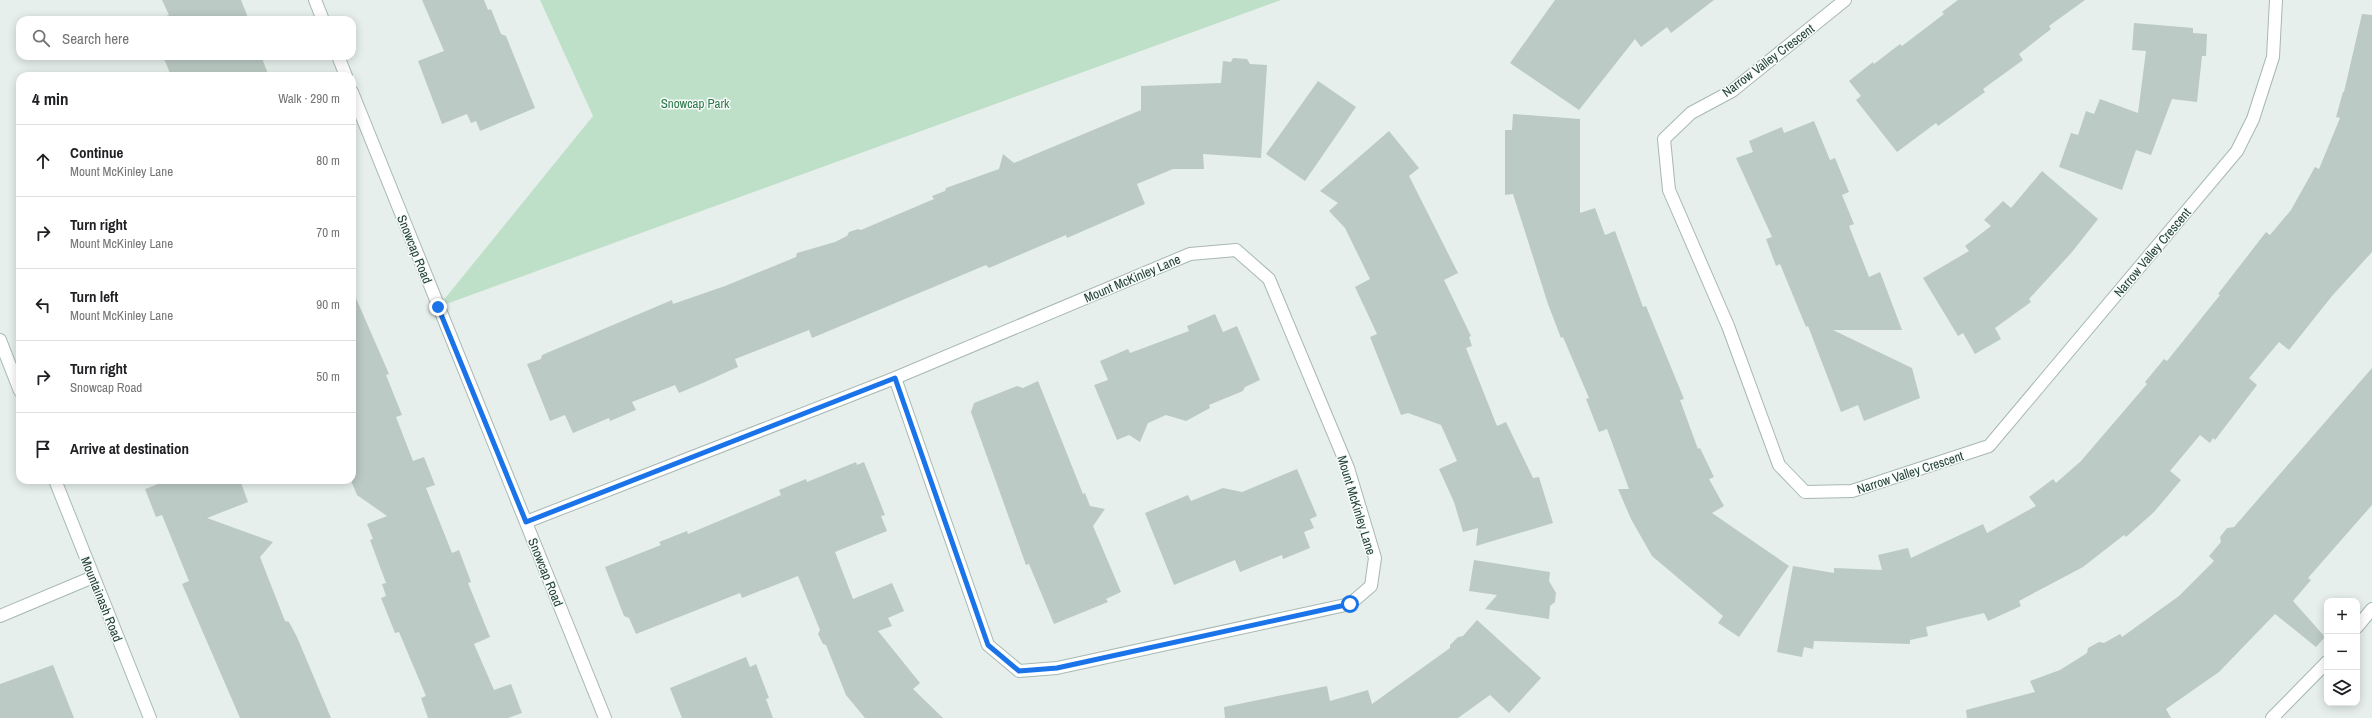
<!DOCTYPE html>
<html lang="en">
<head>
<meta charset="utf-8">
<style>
	body { margin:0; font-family:"Archivo Narrow",sans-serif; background:#f2f2f2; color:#202124 }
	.controls { position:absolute; right:12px; bottom:12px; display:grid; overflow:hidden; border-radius:8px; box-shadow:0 2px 10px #0003 }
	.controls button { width:36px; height:36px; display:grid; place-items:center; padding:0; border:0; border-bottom:1px solid #e0e0e0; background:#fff; color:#202124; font:20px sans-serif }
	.stop { position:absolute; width:12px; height:12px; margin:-9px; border:3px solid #1a73e8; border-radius:50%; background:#fff }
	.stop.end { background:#1a73e8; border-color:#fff; box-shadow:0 1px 4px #0008 }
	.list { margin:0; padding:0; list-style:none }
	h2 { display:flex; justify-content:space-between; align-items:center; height:52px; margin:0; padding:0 16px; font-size:17px }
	h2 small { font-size:13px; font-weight:400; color:#757577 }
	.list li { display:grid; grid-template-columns:26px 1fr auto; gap:12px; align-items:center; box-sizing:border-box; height:72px; padding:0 16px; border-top:1px solid #e0e0e0 }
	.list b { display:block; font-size:15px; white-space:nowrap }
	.list p { margin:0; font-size:13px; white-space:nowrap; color:#757577 }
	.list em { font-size:13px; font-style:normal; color:#757577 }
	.icon { flex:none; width:22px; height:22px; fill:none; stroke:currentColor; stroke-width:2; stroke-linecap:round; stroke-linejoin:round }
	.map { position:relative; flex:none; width:2372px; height:718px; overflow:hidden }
	.search { position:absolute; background:#fff; box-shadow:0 2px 10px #0003; left:16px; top:16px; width:340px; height:44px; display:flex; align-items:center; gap:10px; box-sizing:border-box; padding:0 14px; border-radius:12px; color:#757577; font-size:15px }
	.panel { position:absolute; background:#fff; box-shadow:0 2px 10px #0003; left:16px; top:72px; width:340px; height:412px; border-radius:12px }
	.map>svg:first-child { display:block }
	.park { fill:#bfe0c8 }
	.building { fill:#bbcac4 }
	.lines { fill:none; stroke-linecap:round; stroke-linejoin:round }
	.street-casing { stroke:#a8b8b2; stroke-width:14 }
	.secondary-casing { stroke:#a4bbb3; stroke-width:14 }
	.street { stroke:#fff; stroke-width:12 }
	.secondary { stroke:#fff; stroke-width:12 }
	.route { stroke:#1a73e8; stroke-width:5 }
	.labels { text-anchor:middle; stroke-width:3; stroke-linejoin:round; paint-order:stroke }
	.street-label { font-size:13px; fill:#24423a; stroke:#f7fbf9 }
	.park-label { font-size:13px; fill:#2d7a4b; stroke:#f7fbf9 }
</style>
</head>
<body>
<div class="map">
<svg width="2372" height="718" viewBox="0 0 2372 718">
	<rect width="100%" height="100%" fill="#e6efeb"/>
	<path class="park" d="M 540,0 L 1281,0 L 438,307 L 593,116 Z"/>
	<path class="building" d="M 162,0 L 241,0 L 249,20 L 155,20 L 169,15 Z
		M 422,0 L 484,0 L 488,10 L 491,9 L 501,34 L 506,36 L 535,108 L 480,131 L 476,121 L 471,123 L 467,114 L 442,124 L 418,61 L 444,51 Z
		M 1555,0 L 1714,0 L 1671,33 L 1667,27 L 1641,47 L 1635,39 L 1579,110 L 1510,63 Z
		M 1958,0 L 2085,0 L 2049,26 L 2051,29 L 2019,54 L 2023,60 L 1983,89 L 1985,92 L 1938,126 L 1936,123 L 1897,152 L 1856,100 L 1861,96 L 1849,81 L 1873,62 L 1874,64 L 1900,44 L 1902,46 L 1944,14 L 1942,12 Z
		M 2362,14 L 2372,15 L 2372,252 L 2332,296 L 2289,350 L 2279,342 L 2249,378 L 2257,385 L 2215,440 L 2213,438 L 2210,443 L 2200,435 L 2170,471 L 2181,480 L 2154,512 L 2126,537 L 2124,535 L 2083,567 L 2019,601 L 2021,606 L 1988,621 L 1984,613 L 1926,627 L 1928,636 L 1910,640 L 1910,644 L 1814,641 L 1813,649 L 1804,647 L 1802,657 L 1777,652 L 1793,566 L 1834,573 L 1834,568 L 1882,570 L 1878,555 L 1908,548 L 1911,558 L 1983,524 L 1987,533 L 2036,506 L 2029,497 L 2053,479 L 2056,483 L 2081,461 L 2147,384 L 2145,382 L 2164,359 L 2167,361 L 2220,295 L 2218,294 L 2266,232 L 2270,235 L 2291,210 L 2315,167 L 2319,169 L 2340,118 L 2336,117 L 2343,92 L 2344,92 Z
		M 2134,23 L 2193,28 L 2193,33 L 2207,34 L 2206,56 L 2202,56 L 2197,102 L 2172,99 L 2151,155 L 2136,150 L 2122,190 L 2059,167 L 2071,133 L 2078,135 L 2086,111 L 2094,114 L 2100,99 L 2138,113 L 2146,51 L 2132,50 Z
		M 163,56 L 261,56 L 269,76 L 171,76 Z
		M 1233,58 L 1247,59 L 1250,64 L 1267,65 L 1261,158 L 1203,154 L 1204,169 L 1173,169 L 1137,184 L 1145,204 L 1067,238 L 1066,235 L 989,268 L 986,265 L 812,338 L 809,330 L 735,359 L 738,367 L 705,382 L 679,393 L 675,385 L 632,402 L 636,410 L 610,421 L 609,418 L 573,433 L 565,415 L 550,421 L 527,364 L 541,359 L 542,355 L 672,300 L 673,304 L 725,286 L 796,257 L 797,253 L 835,242 L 847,236 L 849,232 L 858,229 L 861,230 L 934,199 L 932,196 L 945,191 L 946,188 L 999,169 L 1003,154 L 1014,163 L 1141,110 L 1141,86 L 1221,83 L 1223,61 L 1231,62 Z
		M 1318,81 L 1356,107 L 1305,181 L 1266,154 Z
		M 1513,114 L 1580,119 L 1580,213 L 1595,208 L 1605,235 L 1615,231 L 1643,307 L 1646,306 L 1684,399 L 1680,400 L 1698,449 L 1700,448 L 1714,477 L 1709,479 L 1724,506 L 1712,513 L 1789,566 L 1739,637 L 1718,623 L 1723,616 L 1652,556 L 1631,519 L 1618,489 L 1629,489 L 1607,429 L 1599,432 L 1586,399 L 1589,398 L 1563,337 L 1561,338 L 1548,304 L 1513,194 L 1505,195 L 1505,130 L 1512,130 Z
		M 1814,121 L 1830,160 L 1835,158 L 1849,192 L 1842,195 L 1854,224 L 1849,226 L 1869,277 L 1880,272 L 1902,330 L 1833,330 L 1912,368 L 1920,398 L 1864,421 L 1858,405 L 1841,412 L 1808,326 L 1806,327 L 1780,264 L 1776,266 L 1766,239 L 1772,237 L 1736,158 L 1753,152 L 1749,141 L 1782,127 L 1784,133 Z
		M 1389,131 L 1419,168 L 1409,176 L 1458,273 L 1444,280 L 1471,336 L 1469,337 L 1472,346 L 1466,348 L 1497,426 L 1506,422 L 1533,478 L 1539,477 L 1553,523 L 1476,546 L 1478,528 L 1463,532 L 1454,502 L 1439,469 L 1457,461 L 1441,425 L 1408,413 L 1401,415 L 1370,337 L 1377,334 L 1355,287 L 1370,279 L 1345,228 L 1329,211 L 1338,203 L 1320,191 Z
		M 2042,171 L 2098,219 L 2072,252 L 2029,299 L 2031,302 L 1995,328 L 2001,339 L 1975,354 L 1963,333 L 1958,336 L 1923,278 L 1969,251 L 1965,246 L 1991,226 L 1984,220 L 2003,201 L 2011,208 Z
		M 352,289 L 389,374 L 386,375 L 402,415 L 396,417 L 413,461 L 424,457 L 435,485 L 426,488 L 452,553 L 459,550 L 471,582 L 468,583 L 490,637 L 474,644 L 494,690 L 511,684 L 522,713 L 508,718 L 428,718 L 421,698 L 426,696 L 399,632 L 395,633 L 381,598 L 386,596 L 382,584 L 386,583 L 370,540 L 373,539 L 367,524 L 387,516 L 357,495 L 352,483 Z
		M 1215,314 L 1223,332 L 1237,326 L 1260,380 L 1245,387 L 1243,391 L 1209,405 L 1210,408 L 1186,421 L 1166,415 L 1148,423 L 1140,442 L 1129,435 L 1117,440 L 1094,385 L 1108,380 L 1100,361 L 1128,349 L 1130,353 L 1189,331 L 1187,326 Z
		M 2372,368 L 2372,505 L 2308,578 L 2311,580 L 2293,601 L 2325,637 L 2316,647 L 2275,614 L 2219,672 L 2166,709 L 2171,718 L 1967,718 L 1966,710 L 2035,692 L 2030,681 L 2060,670 L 2087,653 L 2088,648 L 2099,642 L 2104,643 L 2120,634 L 2122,637 L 2179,596 L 2214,561 L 2209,556 L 2221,542 L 2220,537 L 2227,528 L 2234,527 Z
		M 1038,381 L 1083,494 L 1085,493 L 1090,506 L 1105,509 L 1093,526 L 1121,592 L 1106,599 L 1108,602 L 1054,624 L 1029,564 L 1026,565 L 971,412 L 974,403 L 1017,386 L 1023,388 Z
		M 856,462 L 857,465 L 864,462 L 885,515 L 881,516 L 887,531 L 835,552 L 853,599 L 892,583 L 904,611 L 888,618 L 892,626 L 878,631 L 920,683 L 913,689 L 943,718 L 865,718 L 846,695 L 826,645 L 823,644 L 818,634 L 820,630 L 798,576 L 742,598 L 740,593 L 636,634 L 629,618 L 624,616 L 605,567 L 661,545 L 659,542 L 687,531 L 688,534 L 781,495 L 779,490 L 806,479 L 807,482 Z
		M 1297,469 L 1317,516 L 1310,519 L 1314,528 L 1304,532 L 1310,548 L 1283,559 L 1282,555 L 1240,572 L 1235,560 L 1174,585 L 1145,513 L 1188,495 L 1191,501 L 1223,488 L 1242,492 Z
		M 169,480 L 240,480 L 248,502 L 207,518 L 273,542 L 260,557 L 285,621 L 289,622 L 297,637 L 331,718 L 240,718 L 182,584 L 189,581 L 162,515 L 156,517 L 145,489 Z
		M 1474,560 L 1550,572 L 1549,581 L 1556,593 L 1555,602 L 1550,606 L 1549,619 L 1485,609 L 1497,595 L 1469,591 Z
		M 1477,620 L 1541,678 L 1509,713 L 1490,695 L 1458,718 L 1225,718 L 1224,707 L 1327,686 L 1330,701 L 1368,690 L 1372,704 L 1450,648 L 1450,645 L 1458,637 L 1463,636 Z
		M 746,657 L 750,667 L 756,664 L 769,698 L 766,699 L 773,718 L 682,718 L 670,688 Z
		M 53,665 L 74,718 L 0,718 L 0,684 Z"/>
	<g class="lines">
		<defs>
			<path id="street" d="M 315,0 L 323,20
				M 1845,0 L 1732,91 L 1691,113 L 1664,139 L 1669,190 L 1728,326 L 1779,465 L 1805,492 L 1852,491 L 1989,446 L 2237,151 L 2253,119 L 2273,57 L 2276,0
				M 338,56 L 346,76
				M 352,92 L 605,718
				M 526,522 L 895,378 L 1190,254 L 1236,250 L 1269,279 L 1348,468 L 1375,558 L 1371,586 L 1350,604 L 1057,668 L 1019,671 L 988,645 L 895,378
				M 0,616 L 93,577
				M 2357,627 L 2372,609
				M 2272,718 L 2327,662"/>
			<path id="secondary" d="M 0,340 L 20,391
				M 55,480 L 150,718"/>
		</defs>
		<use href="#street" class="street-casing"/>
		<use href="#secondary" class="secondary-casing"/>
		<use href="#street" class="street"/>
		<use href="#secondary" class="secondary"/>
	</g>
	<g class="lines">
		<path class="route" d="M 438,307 L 526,522 L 895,378 L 988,645 L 1019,671 L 1057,668 L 1350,604"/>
	</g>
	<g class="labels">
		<g class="street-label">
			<text transform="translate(1768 60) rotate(-37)" y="5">Narrow Valley Crescent</text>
			<text transform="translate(415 249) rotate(68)" y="5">Snowcap Road</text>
			<text transform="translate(2152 252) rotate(-50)" y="5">Narrow Valley Crescent</text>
			<text transform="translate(1132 278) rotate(-23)" y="5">Mount McKinley Lane</text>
			<text transform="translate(1910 472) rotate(-18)" y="5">Narrow Valley Crescent</text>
			<text transform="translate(1357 505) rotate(73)" y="5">Mount McKinley Lane</text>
			<text transform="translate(546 572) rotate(68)" y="5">Snowcap Road</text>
			<text transform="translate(102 599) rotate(68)" y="5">Mountainash Road</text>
		</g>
		<g class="park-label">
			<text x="695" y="108">Snowcap Park</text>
		</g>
	</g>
</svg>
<div class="controls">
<button>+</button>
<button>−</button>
<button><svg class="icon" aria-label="layers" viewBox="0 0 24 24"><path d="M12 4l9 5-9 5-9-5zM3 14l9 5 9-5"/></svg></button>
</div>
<div class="stop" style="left:1350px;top:604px"></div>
<div class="stop end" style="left:438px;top:307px"></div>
<div class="search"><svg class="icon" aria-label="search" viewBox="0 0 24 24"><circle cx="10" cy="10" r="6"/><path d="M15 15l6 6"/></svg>Search here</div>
<section class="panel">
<h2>4 min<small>Walk · 290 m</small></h2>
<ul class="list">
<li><svg class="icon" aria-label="ahead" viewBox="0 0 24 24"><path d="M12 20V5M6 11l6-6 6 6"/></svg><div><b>Continue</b><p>Mount McKinley Lane</p></div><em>80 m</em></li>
<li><svg class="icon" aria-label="right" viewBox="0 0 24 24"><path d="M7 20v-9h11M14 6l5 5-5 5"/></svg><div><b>Turn right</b><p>Mount McKinley Lane</p></div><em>70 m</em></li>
<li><svg class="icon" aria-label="left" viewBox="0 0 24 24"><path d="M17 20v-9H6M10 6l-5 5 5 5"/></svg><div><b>Turn left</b><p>Mount McKinley Lane</p></div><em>90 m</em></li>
<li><svg class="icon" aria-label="right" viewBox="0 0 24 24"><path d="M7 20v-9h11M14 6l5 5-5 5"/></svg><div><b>Turn right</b><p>Snowcap Road</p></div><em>50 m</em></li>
<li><svg class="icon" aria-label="arrive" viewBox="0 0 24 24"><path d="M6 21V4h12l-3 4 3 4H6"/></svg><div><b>Arrive at destination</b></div></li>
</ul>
</section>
</div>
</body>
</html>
